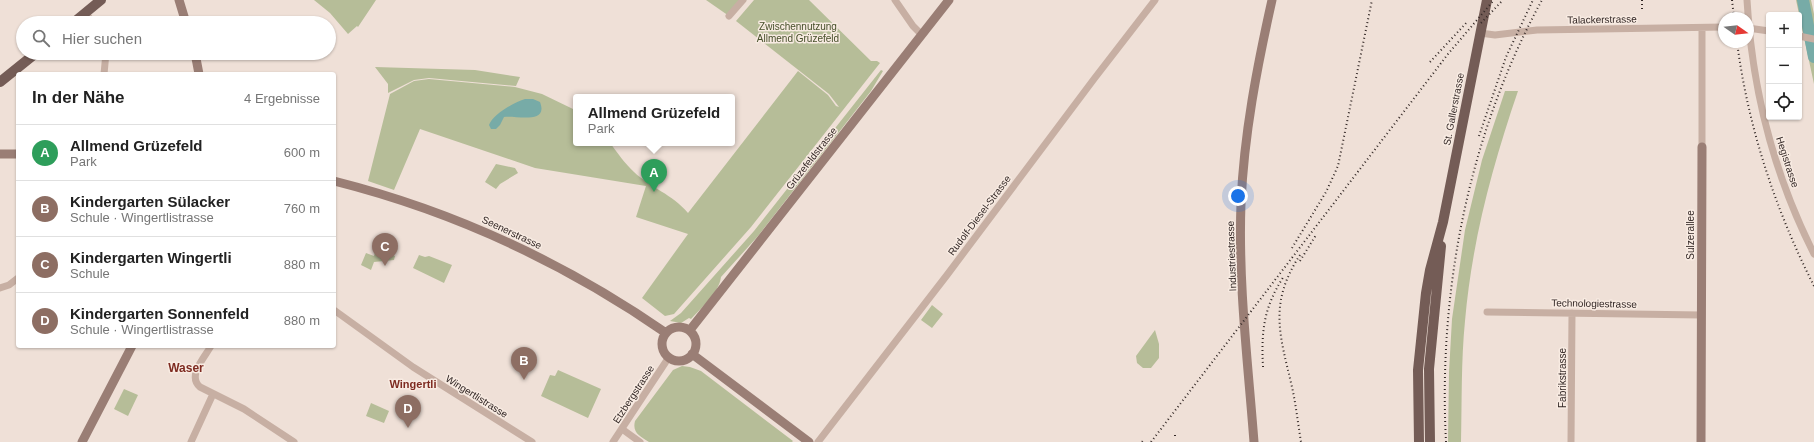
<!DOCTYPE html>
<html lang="de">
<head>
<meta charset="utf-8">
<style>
	body { margin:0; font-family:Arial,sans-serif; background:#f6f6f6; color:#222 }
	.controls { position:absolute; right:12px; top:12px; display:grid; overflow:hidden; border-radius:4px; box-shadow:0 1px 3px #0004 }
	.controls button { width:36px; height:36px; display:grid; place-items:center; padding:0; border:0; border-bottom:1px solid #e0e0e0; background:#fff; color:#222; font:20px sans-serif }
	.compass { position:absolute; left:1718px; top:12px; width:36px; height:36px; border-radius:50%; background:#fff; box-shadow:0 1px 3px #0004; rotate:104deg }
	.you { position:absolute; left:1238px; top:196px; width:14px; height:14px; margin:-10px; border:3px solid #fff; border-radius:50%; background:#1a73e8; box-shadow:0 0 0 6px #1a73e833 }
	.badge { display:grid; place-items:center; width:26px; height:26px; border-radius:50%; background:#b45309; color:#fff; font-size:13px; font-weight:700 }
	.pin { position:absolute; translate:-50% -33px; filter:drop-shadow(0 1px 2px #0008) }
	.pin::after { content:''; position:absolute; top:21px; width:14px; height:12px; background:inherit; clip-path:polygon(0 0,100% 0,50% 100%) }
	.popup { position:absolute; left:573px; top:94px; width:162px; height:52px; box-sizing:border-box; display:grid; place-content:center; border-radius:4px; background:#fff; filter:drop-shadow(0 1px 3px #0005); font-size:13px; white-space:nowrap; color:#767676 }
	.popup b { font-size:15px; color:#222 }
	.popup::after { content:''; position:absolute; left:50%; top:100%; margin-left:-8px; border:8px solid transparent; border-top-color:#fff }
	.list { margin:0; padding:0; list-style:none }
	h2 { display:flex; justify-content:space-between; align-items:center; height:52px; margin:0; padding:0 16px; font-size:17px }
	h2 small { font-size:13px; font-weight:400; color:#767676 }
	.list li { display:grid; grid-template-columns:26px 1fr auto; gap:12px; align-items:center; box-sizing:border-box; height:56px; padding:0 16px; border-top:1px solid #e0e0e0 }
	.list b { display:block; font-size:15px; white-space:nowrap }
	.list p { margin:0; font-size:13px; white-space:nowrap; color:#767676 }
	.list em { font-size:13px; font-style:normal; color:#767676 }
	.icon { flex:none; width:22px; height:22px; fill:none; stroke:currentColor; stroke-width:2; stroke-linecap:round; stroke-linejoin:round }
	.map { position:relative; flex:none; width:1814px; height:442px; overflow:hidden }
	.search { position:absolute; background:#fff; box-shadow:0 1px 3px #0004; left:16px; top:16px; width:320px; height:44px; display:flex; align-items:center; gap:10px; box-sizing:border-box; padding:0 14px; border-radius:22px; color:#767676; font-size:15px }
	.panel { position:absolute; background:#fff; box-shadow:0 1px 3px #0004; left:16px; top:72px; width:320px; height:276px; border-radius:4px }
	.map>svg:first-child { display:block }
	.green { fill:#b6bd98 }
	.water { fill:#77aba7 }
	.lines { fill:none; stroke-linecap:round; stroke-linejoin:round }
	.river { stroke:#77aba7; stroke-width:12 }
	.street { stroke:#c7afa3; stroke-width:7 }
	.secondary { stroke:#9a7e75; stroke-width:9 }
	.primary { stroke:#745c56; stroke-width:10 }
	.rail { stroke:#322725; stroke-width:2; stroke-dasharray:1 3; stroke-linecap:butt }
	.labels { text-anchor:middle; stroke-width:3; stroke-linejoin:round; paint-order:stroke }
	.street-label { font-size:10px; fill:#322725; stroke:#f8ebe2 }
	.park-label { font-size:10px; fill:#464f2a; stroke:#f8ebe2 }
	.neighbourhood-label { font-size:11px; font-weight:bold; fill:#7e2b21; stroke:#f8ebe2 }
	.quarter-label { font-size:12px; font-weight:bold; fill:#7e2b21; stroke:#f8ebe2 }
</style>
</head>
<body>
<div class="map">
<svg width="1814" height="442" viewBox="0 0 1814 442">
	<rect width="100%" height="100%" fill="#efe0d7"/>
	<path class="green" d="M 314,0 L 376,0 L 358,27 L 357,26 L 348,34 L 330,13 Z
		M 706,0 L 743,0 L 729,16 Z
		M 754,0 L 809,0 L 871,61 L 877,61 L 880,63 L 751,227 L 674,314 L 665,316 L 642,298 L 688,234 L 636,217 L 646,186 L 535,168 L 420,129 L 394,190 L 368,181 L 390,94 L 414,81 L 429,79 L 515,87 L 542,94 L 573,109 L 576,112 L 576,143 L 610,143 C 617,152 625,164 634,172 C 651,188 672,194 688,213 L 798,71 L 828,95 L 836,106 L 839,107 L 829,94 L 736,21 Z
		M 1796,0 L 1811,0 L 1814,14 L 1814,84 Z
		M 375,67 L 475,70 L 520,77 L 516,86 L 429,78 L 414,80 L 388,93 L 388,84 Z
		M 881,70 L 883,71 L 871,91 L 758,236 L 721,277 C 719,293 701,308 691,319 L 689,318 L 681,323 L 670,321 L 681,313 L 754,231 Z
		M 1505,91 L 1518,91 C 1492,167 1472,241 1465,321 C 1461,361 1462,402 1461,442 L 1448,442 L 1449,372 L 1452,319 L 1465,230 L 1482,160 Z
		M 496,164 L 515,168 L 518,173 L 500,184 L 496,189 L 485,182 Z
		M 376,249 L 395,256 L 394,260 L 374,262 L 371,270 L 361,265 L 366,253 L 374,256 Z
		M 419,255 L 425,257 L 429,256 L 452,265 L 444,283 L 413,268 Z
		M 932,305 L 943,314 L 932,328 L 921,320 Z
		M 1155,330 L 1159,344 L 1159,358 L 1151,368 L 1143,368 L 1137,363 L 1136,356 Z
		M 682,366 L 690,367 L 701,371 L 793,441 L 792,442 L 649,442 C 640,436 632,433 635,421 L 673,370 Z
		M 558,370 L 601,389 L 588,418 L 541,396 L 550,375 L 555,376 Z
		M 124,389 L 138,395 L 128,416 L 114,409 Z
		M 371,403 L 389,411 L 384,423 L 366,416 Z"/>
	<path class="water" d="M 525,99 L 533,99 L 540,102 C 549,125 515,115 504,117 L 500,125 L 496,129 L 491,129 L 489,125 C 493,114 515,102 525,99 Z"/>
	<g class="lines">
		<path class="river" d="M 1803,0 L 1814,57"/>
		<path class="street" d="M 895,0 L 913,26 L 921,34
			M 1747,0 C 1752,89 1774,175 1814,254
			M 85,13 L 94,23
			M 729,16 L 743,0
			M 1748,28 L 1769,31
			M 1480,33 L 1495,35 L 1537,30 L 1724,27
			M 1799,36 L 1814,39
			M 104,74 L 106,53
			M 1702,147 L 1702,28
			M 0,288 L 9,285 L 18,278
			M 334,310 L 413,367 L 532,442
			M 1487,312 L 1701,315
			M 211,346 C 204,358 187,376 200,387 L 244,409 L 294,442
			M 622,429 L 640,442
			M 191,442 L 213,394
			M 613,442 L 669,357
			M 818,442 L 947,275 L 1094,79 L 1155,0
			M 1571,442 L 1572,313"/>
		<path class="secondary" d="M 179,0 L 186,23
			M 195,53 L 199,74
			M 0,154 L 18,154
			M 334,181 C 453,211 565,263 666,333
			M662 344a17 17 0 1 1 34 0a17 17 0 1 1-34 0Z
			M 690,330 L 949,0
			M 692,354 L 809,442
			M 82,442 L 132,346
			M 1254,442 C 1248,363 1238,283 1241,203 C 1244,134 1257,67 1272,0
			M 1701,442 L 1702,147"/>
		<path class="primary" d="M 73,23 L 101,0
			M 0,82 L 36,53
			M 1419,442 L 1418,370 L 1426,293 L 1430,270 L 1443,222 L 1487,0
			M 1430,442 L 1429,369 L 1441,246"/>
		<path class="rail" d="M 1642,0 L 1642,10
			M 1732,0 L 1734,18
			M 1481,23 L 1503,0
			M 1737,42 C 1748,127 1775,209 1814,286
			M 1430,62 L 1468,21
			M 1479,136 L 1506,57 L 1533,0
			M 1292,248 L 1326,192 L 1338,166 L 1372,0
			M 1300,255 C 1268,304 1280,335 1292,387 C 1296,405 1298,424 1301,442
			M 1300,261 L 1316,235
			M 1263,367 C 1261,330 1264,307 1284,276
			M 1175,436 L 1175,435
			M 1142,442 L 1143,441
			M 1151,442 L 1448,54 L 1494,0
			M 1446,442 C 1438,290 1469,133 1542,0"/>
	</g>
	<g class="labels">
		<g class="street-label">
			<text transform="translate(1602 19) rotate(-1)" y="4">Talackerstrasse</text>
			<text transform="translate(1453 109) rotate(-79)" y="4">St. Gallerstrasse</text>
			<text transform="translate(811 158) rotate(-52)" y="4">Grüzefeldstrasse</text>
			<text transform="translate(1788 162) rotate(72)" y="4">Hegistrasse</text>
			<text transform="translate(979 215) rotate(-53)" y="4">Rudolf-Diesel-Strasse</text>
			<text transform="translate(512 232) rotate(25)" y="4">Seenerstrasse</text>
			<text transform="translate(1690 235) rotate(-90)" y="4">Sulzerallee</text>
			<text transform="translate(1231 256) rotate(-92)" y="4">Industriestrasse</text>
			<text transform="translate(1594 303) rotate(1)" y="4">Technologiestrasse</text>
			<text transform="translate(1562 378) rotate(-90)" y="4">Fabrikstrasse</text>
			<text transform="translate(633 394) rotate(-57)" y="4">Etzbergstrasse</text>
			<text transform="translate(477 396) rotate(32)" y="4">Wingertlistrasse</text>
		</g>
		<g class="park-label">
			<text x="798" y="30">Zwischennutzung<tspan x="798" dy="12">Allmend Grüzefeld</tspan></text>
		</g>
		<g class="neighbourhood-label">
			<text x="413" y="388">Wingertli</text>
		</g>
		<g class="quarter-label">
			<text x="186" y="372">Waser</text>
		</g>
	</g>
</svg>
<div class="controls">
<button>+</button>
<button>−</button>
<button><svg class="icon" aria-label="locate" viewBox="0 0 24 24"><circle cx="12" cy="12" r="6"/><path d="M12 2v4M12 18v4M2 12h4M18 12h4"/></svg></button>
</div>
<svg class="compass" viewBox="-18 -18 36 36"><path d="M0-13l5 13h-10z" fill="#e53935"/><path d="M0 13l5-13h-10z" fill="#767676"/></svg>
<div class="you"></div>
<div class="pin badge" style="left:654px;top:192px;background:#2e9e5b">A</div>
<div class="popup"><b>Allmend Grüzefeld</b>Park</div>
<div class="pin badge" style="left:524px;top:380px;background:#8d6e63">B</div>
<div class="pin badge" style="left:385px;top:266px;background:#8d6e63">C</div>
<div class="pin badge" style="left:408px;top:428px;background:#8d6e63">D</div>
<div class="search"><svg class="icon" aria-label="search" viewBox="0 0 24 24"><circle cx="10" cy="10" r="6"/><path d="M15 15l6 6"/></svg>Hier suchen</div>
<section class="panel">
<h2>In der Nähe<small>4 Ergebnisse</small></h2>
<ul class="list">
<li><span class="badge" style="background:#2e9e5b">A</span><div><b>Allmend Grüzefeld</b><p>Park</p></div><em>600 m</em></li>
<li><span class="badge" style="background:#8d6e63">B</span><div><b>Kindergarten Sülacker</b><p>Schule · Wingertlistrasse</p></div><em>760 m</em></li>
<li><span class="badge" style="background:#8d6e63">C</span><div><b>Kindergarten Wingertli</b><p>Schule</p></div><em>880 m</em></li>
<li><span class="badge" style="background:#8d6e63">D</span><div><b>Kindergarten Sonnenfeld</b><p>Schule · Wingertlistrasse</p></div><em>880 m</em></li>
</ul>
</section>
</div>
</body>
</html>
